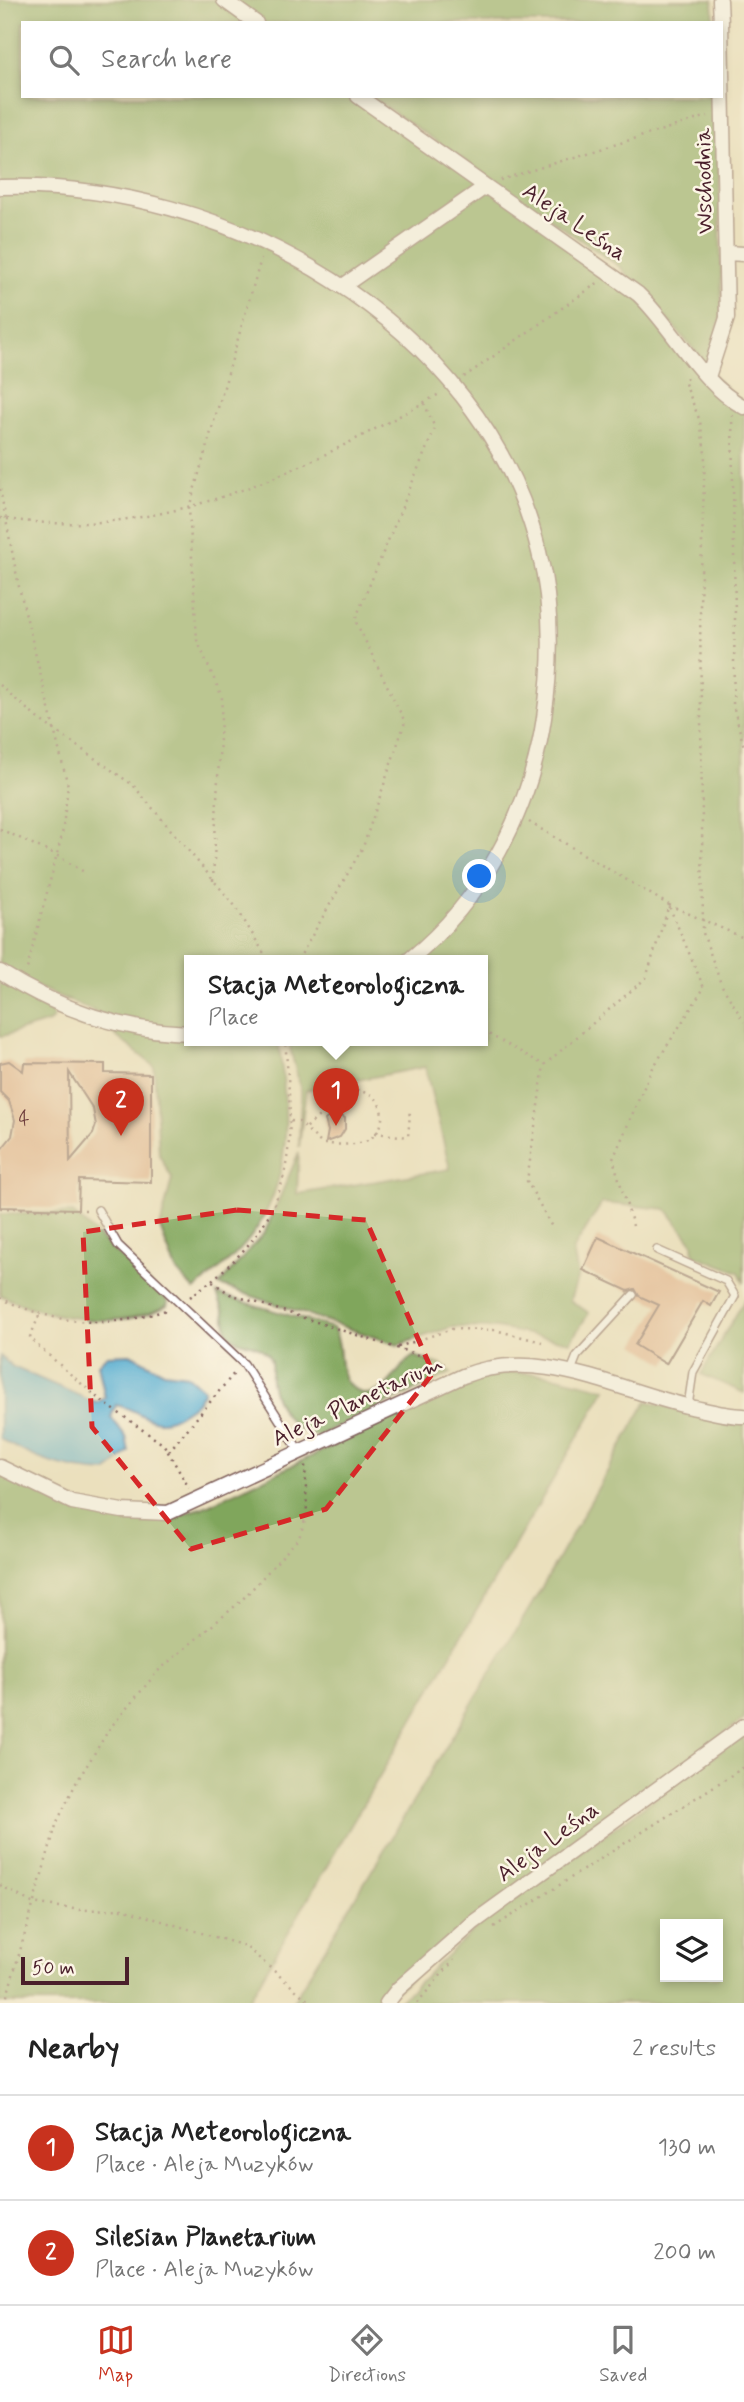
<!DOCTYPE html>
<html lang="en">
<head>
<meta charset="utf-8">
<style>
	body { margin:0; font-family:Mynerve,sans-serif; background:#f6f6f6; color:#222 }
	.controls { position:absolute; right:21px; bottom:21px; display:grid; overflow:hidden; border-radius:0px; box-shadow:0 4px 10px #0003 }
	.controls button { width:63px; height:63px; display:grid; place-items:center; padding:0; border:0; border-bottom:2px solid #e0e0e0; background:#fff; color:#222; font:35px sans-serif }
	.scale { position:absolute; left:21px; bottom:18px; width:108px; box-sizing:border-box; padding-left:7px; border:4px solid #4a1f2b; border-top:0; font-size:19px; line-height:24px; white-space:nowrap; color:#4a1f2b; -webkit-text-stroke:5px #fcf5e5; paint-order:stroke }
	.you { position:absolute; left:480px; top:877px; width:24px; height:24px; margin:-18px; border:5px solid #fff; border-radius:50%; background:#1a73e8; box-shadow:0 0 0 10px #1a73e833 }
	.badge { display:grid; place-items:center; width:46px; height:46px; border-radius:50%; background:#c8321e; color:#fff; font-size:23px; font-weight:700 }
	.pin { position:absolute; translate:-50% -58px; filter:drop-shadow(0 2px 4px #0008) }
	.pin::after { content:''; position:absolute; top:37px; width:24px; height:21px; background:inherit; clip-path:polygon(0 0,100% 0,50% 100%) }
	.popup { position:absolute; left:184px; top:955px; width:304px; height:91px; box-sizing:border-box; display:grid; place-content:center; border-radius:0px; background:#fff; filter:drop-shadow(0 2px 5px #0005); font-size:23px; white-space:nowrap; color:#767676 }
	.popup b { font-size:26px; color:#222 }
	.popup::after { content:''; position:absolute; left:50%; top:100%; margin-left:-14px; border:14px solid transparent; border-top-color:#fff }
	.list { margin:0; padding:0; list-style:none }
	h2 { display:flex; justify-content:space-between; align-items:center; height:91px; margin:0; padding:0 28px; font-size:30px }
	h2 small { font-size:23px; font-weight:400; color:#767676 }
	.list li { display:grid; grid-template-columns:46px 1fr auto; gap:21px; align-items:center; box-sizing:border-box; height:105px; padding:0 28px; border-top:2px solid #e0e0e0 }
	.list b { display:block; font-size:26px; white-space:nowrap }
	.list p { margin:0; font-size:23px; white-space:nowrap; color:#767676 }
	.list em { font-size:23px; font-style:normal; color:#767676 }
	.icon { flex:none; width:38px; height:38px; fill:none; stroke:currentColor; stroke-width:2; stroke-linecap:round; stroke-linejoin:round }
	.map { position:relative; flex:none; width:744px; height:2003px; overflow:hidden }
	.search { position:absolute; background:#fff; box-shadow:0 4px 10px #0003; left:21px; right:21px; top:21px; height:77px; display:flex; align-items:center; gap:18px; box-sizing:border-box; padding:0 24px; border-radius:0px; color:#767676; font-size:26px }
	.sheet { height:301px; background:#fff }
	nav { display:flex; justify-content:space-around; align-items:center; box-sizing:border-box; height:98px; border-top:2px solid #e0e0e0; background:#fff; font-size:19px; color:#767676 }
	nav a { display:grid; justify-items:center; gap:4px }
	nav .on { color:#c8321e }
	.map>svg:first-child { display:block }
	.forest { fill:#80a65b; stroke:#656243; stroke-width:2; fill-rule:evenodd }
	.water { fill:#55add2; stroke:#50667e; stroke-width:2 }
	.building { fill:#de9e76; fill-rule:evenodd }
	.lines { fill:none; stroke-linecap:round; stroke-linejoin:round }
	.lane-casing { stroke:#82635e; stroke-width:10 }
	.street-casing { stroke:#82635e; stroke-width:17 }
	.path { stroke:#82635e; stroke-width:2.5; stroke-dasharray:2 5; stroke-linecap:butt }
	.lane { stroke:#fff; stroke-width:7 }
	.street { stroke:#fff; stroke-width:14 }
	.marked { fill:none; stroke:#d62828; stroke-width:5; stroke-dasharray:14 9; stroke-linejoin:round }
	.labels { text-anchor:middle; stroke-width:5; stroke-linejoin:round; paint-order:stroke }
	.number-label { font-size:19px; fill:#6f3f3e }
	.street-label { font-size:23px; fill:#4a1f2b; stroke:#fcf5e5 }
</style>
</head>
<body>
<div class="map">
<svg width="744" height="2003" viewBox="0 0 744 2003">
	<rect width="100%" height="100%" fill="#fcf5e5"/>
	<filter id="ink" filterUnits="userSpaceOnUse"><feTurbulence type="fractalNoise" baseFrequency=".0143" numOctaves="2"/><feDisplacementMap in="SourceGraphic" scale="14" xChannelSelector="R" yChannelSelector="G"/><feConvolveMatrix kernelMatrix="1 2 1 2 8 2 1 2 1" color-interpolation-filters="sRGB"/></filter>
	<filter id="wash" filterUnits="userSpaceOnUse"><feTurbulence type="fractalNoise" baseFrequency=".00686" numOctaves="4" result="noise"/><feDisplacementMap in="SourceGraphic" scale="28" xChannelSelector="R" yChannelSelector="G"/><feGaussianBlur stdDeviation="1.57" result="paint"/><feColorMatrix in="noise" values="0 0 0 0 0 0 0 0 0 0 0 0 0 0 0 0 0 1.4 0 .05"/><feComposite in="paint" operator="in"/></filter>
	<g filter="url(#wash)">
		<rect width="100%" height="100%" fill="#ebe0bd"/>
		<path class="forest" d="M 0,0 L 220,0 L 252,23 L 23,23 L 23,96 L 358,96 L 611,270 L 744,407 L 744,1283 L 739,1272 L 694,1255 L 693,1244 L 666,1209 L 602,1203 L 573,1250 L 578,1276 L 570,1300 L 589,1313 L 570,1342 L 496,1328 L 452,1327 L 398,1345 L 219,1285 L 265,1232 L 299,1152 L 297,1194 L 450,1169 L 425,1067 L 306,1090 L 299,1147 L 301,1091 L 288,1040 L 483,1040 L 483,960 L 189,960 L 189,1029 L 185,1029 L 100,1014 L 0,971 Z
			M 233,0 L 713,0 L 714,23 L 265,23 Z
			M 370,96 L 718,96 L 722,315 L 706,363 L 620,267 Z
			M 0,980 L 50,1011 L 54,1018 L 49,1022 L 0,1037 Z
			M 112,1027 L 189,1037 L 189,1040 L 278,1040 C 289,1109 294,1180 250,1238 C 235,1258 212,1275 194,1290 L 176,1270 L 160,1228 L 172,1178 L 159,1155 L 154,1066 L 112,1033 Z
			M 73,1213 L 168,1301 L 167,1306 C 117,1332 48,1318 0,1295 L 0,1214 Z
			M 217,1294 L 333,1328 C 347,1352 330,1380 363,1394 C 391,1394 394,1368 414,1356 L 442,1365 L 451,1373 L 318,1436 C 292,1432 275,1407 271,1381 C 270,1372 274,1363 268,1355 C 257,1340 238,1347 227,1332 L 224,1312 Z
			M 744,1301 L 744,1393 L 701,1374 Z
			M 512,1372 L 545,1374 L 606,1389 L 247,2003 L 0,2003 L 0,1472 L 70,1504 L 168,1519 L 204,1507 L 477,1378 Z
			M 647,1401 L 707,1418 L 744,1423 L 744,1719 L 566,1849 L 381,2003 L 292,2003 L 541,1589 Z
			M 744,1734 L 744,2003 L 397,2003 L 479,1925 ZM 665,1924 L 718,1924 L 718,1977 L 665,1977 Z"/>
		<path class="water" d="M 130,1354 L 164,1372 L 187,1375 L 204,1390 C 199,1402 193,1406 182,1413 C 153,1433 144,1410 116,1405 L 111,1417 L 126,1437 L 129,1452 L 107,1472 C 67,1471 33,1460 0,1438 L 0,1356 L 13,1367 L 96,1403 L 105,1398 L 98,1364 L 107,1355 Z"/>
		<g id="blocks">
			<path class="building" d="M 9,1061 L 23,1071 L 24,1063 L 105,1064 L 105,1073 L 151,1074 L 151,1182 L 79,1180 L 78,1209 L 0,1207 L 0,1151 L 12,1136 L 15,1120 L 9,1101 L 0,1092 L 0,1063 ZM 69,1072 L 93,1109 L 96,1125 L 93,1134 L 70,1161 Z
				M 334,1112 L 345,1118 L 345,1129 L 340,1137 L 326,1142 L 328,1131 L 325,1120 Z
				M 598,1237 L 719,1292 L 711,1306 L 703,1301 L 666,1364 L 635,1345 L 659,1305 L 639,1296 L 635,1289 L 628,1291 L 583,1270 Z"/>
		</g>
	</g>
	<g filter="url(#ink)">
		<use href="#blocks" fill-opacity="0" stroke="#82635e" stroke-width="2"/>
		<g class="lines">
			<defs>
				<path id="lane" d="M 98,1210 L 118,1245 L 244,1364 L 300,1452
					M 657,1250 L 726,1281 L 735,1296 L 693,1372 L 688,1406
					M 571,1371 L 577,1356 L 633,1295"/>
				<path id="street" d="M 224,0 L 256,23
					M 720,0 L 721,23
					M 358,96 L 638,294 C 674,328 699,383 744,407
					M 0,187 C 224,179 483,322 539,552 C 553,606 552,663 544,718 C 530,812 483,900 409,960
					M 726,253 L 744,254
					M 343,286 L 485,187
					M 708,377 L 727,318 L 721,25
					M 0,972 C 57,1008 121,1031 189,1033
					M 0,1467 L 72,1502 L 122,1511 L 168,1513 L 463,1376 C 541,1346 615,1390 691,1407 C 709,1411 726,1416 744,1416
					M 387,2003 L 398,1989 L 474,1922 L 744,1726"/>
			</defs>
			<use href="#lane" class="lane-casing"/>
			<use href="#street" class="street-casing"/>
			<path class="path" d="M 500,180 L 708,116
				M 464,377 L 599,282
				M 687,378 L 684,381 L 700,421 L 705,453 L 700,604 L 703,933 L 721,984 L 744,1022
				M 732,415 L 735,618 L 733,705 L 744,747
				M 0,489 L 19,587 L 68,786 L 62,835 L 26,973
				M 0,518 C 163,544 303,470 441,393
				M 0,685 L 37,718 L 133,785 L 236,907 L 268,960
				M 529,822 L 669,905 L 646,978 L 544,1065 L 527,1181 L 553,1229
				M 0,829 L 56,855 L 86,873
				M 213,881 L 222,697 L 197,640 L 189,508 L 261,259
				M 669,905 L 744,938
				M 298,960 L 363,847 L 405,722 L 355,620 L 435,428 L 424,403
				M 483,1031 L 544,1065
				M 291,1121 L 299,1122 L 322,1144 C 335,1144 351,1146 363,1142 C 385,1134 387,1112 374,1096 L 358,1090 L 341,1096 L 306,1128
				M 375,1133 L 408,1137 L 410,1114 L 404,1114
				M 0,1208 L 88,1210
				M 633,1226 L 613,1159 L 651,1071 L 704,988 L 669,906
				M 212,1280 C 299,1209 294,1144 285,1040
				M 190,1297 L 211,1281 L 230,1294 L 449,1365
				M 0,1298 C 58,1325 108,1330 169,1309
				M 39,1316 L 30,1337 L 37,1345 L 99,1399 L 164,1445 L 189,1488
				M 398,1347 L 452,1329 L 495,1330 L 542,1342
				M 169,1451 L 236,1371
				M 0,1885 L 32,1903 L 81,1910 L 122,1909 L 245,1946 L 311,2003
				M 494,1927 L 744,1767
				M 5,2003 L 57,1822 L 76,1783 L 110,1728 L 158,1671 L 240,1602 L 299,1538 L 307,1514 L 305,1465
				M 417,2003 L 454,1960"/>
			<use href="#lane" class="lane"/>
			<use href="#street" class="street"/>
		</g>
	</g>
	<path d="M0 0H744V2003H0ZM 237,1210 L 366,1220 L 433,1373 L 326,1509 L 191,1549 L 92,1427 L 83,1232 Z" fill="#ebe0bd" fill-opacity=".55" fill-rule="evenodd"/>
	<path class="marked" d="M 237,1210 L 366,1220 L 433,1373 L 326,1509 L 191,1549 L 92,1427 L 83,1232 Z"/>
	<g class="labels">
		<g class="number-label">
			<text x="24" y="1125">4</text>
		</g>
		<g class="street-label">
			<text transform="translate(703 181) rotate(-91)" y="8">Wschodnia</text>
			<text transform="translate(575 221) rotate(34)" y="8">Aleja Leśna</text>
			<text transform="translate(357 1400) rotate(-25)" y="8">Aleja Planetarium</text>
			<text transform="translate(547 1841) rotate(-36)" y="8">Aleja Leśna</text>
		</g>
	</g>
</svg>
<div class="controls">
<button><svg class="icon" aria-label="layers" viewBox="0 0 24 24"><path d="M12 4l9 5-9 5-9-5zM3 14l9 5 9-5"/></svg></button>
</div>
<div class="scale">50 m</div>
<div class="you"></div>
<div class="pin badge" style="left:336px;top:1126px">1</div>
<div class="popup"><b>Stacja Meteorologiczna</b>Place</div>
<div class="pin badge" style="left:121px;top:1136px">2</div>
<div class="search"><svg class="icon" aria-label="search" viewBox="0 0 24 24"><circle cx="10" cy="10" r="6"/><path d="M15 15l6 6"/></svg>Search here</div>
</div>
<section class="sheet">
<h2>Nearby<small>2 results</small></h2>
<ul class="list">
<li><span class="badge">1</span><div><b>Stacja Meteorologiczna</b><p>Place · Aleja Muzyków</p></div><em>130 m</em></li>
<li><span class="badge">2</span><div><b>Silesian Planetarium</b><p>Place · Aleja Muzyków</p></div><em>200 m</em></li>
</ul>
</section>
<nav>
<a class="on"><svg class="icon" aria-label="map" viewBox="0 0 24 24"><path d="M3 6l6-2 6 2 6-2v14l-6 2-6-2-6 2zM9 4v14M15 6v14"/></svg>Map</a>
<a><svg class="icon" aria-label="directions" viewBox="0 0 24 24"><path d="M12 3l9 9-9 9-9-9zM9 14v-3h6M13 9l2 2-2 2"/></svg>Directions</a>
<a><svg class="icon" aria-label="saved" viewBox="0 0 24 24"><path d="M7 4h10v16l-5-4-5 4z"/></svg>Saved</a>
</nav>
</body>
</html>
